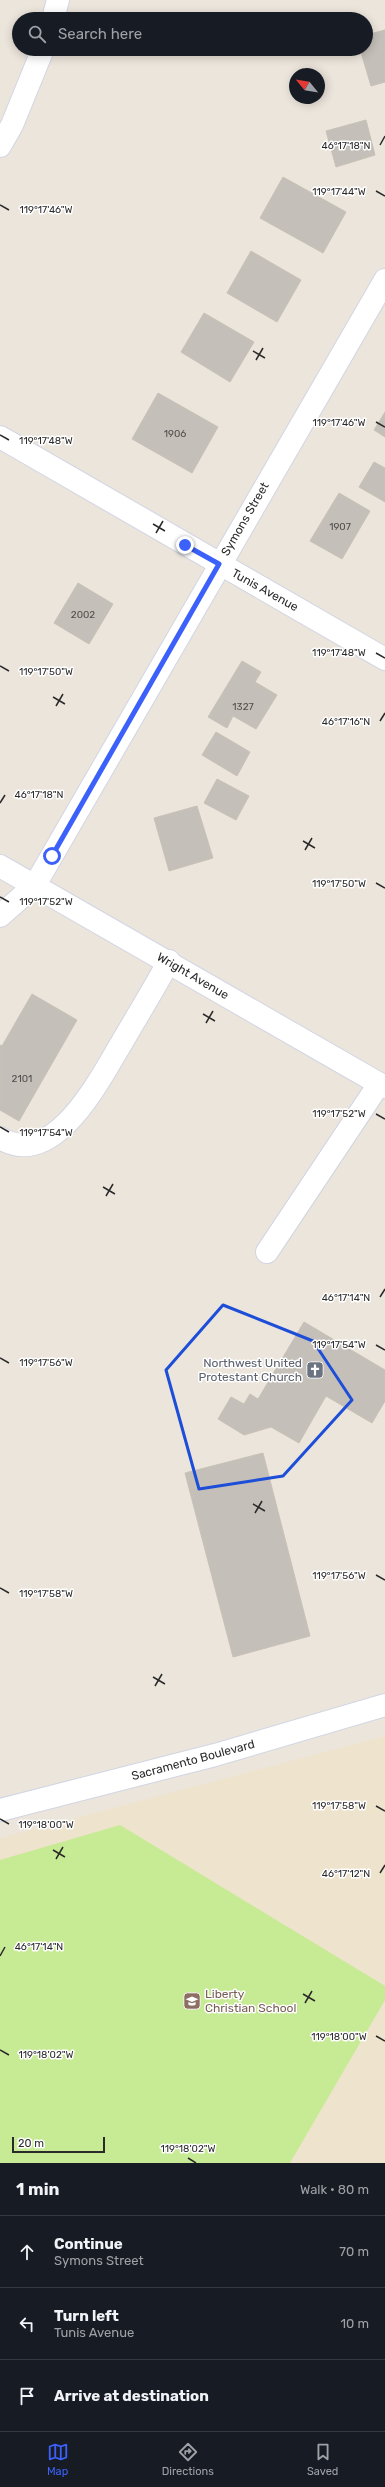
<!DOCTYPE html>
<html lang="en">
<head>
<meta charset="utf-8">
<style>
	body { margin:0; font-family:Rubik,sans-serif; background:#242831; color:#f1f3f6 }
	.compass { position:absolute; left:289px; top:68px; width:36px; height:36px; border-radius:50%; background:#171b24; box-shadow:0 2px 10px #0003; rotate:300deg }
	.scale { position:absolute; left:12px; bottom:10px; width:93px; box-sizing:border-box; padding-left:4px; border:2px solid #2a2a2a; border-top:0; font-size:11px; line-height:14px; white-space:nowrap; color:#2a2a2a; -webkit-text-stroke:3px #fff; paint-order:stroke }
	.stop { position:absolute; width:12px; height:12px; margin:-9px; border:3px solid #3c61fa; border-radius:50%; background:#fff }
	.stop.end { background:#3c61fa; border-color:#fff; box-shadow:0 1px 4px #0008 }
	.list { margin:0; padding:0; list-style:none }
	h2 { display:flex; justify-content:space-between; align-items:center; height:52px; margin:0; padding:0 16px; font-size:17px }
	h2 small { font-size:13px; font-weight:400; color:#9ea1a6 }
	.list li { display:grid; grid-template-columns:26px 1fr auto; gap:12px; align-items:center; box-sizing:border-box; height:72px; padding:0 16px; border-top:1px solid #363941 }
	.list b { display:block; font-size:15px; white-space:nowrap }
	.list p { margin:0; font-size:13px; white-space:nowrap; color:#9ea1a6 }
	.list em { font-size:13px; font-style:normal; color:#9ea1a6 }
	.icon { flex:none; width:22px; height:22px; fill:none; stroke:currentColor; stroke-width:2; stroke-linecap:round; stroke-linejoin:round }
	.map { position:relative; flex:none; width:385px; height:2163px; overflow:hidden }
	.search { position:absolute; background:#171b24; box-shadow:0 2px 10px #0003; left:12px; right:12px; top:12px; height:44px; display:flex; align-items:center; gap:10px; box-sizing:border-box; padding:0 14px; border-radius:22px; color:#9ea1a6; font-size:15px }
	.sheet { height:268px; background:#171b24 }
	nav { display:flex; justify-content:space-around; align-items:center; box-sizing:border-box; height:56px; border-top:1px solid #363941; background:#171b24; font-size:11px; color:#9ea1a6 }
	nav a { display:grid; justify-items:center; gap:2px }
	nav .on { color:#3c61fa }
	.map>svg:first-child { display:block }
	.education { fill:#eee3cc }
	.pitch { fill:#c7ea94 }
	.building { fill:#c4bfb8; stroke:#c8c1b6 }
	.lines { fill:none; stroke-linecap:round; stroke-linejoin:round }
	.minor-casing { stroke:#d2d5e3; stroke-width:24 }
	.minor { stroke:#fff; stroke-width:22 }
	.route { stroke:#3c61fa; stroke-width:5 }
	.marked { fill:none; stroke:#1d4ed8; stroke-width:3; stroke-linejoin:round }
	.ticks { fill:none; stroke:#2a2a2a; stroke-width:1.5 }
	.labels { text-anchor:middle; stroke-width:3; stroke-linejoin:round; paint-order:stroke }
	.number-label { font-size:10px; fill:#504f4e }
	.street-label { font-size:12px; fill:#2a2a2a; stroke:#fff }
	.worship-label { font-size:12px; fill:#5b616d; stroke:#fff; text-anchor:end }
	.education-label { font-size:12px; fill:#785e54; stroke:#fff; text-anchor:start }
	.ticks-label { font-size:10px; text-anchor:middle; fill:#2a2a2a; stroke:#fff; stroke-width:3; stroke-linejoin:round; paint-order:stroke }
</style>
</head>
<body>
<div class="map">
<svg width="385" height="2163" viewBox="0 0 385 2163">
	<rect width="100%" height="100%" fill="#ece5dc"/>
	<path class="education" d="M 385,1736 L 385,2163 L 0,2163 L 0,1838 Z"/>
	<path class="pitch" d="M 120,1825 L 385,1986 L 385,2000 L 290,2163 L 0,2163 L 0,1860 Z"/>
	<path class="building" d="M 385,30 L 385,82 L 371,86 L 360,49 L 366,49 L 366,35 Z
		M 366,120 L 375,155 L 336,167 L 326,131 Z
		M 283,177 L 346,212 L 323,253 L 260,218 Z
		M 251,251 L 301,280 L 277,322 L 227,293 Z
		M 204,313 L 254,342 L 230,382 L 181,352 Z
		M 158,393 L 218,427 L 192,473 L 132,439 Z
		M 385,412 L 385,437 L 374,430 Z
		M 374,462 L 385,468 L 385,502 L 359,487 Z
		M 339,493 L 370,511 L 342,559 L 310,541 Z
		M 78,583 L 113,604 L 89,644 L 54,623 Z
		M 242,661 L 261,672 L 255,682 L 277,695 L 256,729 L 233,716 L 227,728 L 208,717 Z
		M 216,732 L 250,752 L 237,776 L 202,755 Z
		M 217,779 L 249,796 L 236,820 L 204,803 Z
		M 197,806 L 213,858 L 169,871 L 154,818 Z
		M 32,994 L 77,1020 L 19,1121 L 0,1110 L 0,1045 L 2,1046 Z
		M 304,1322 L 385,1370 L 385,1401 L 372,1423 L 326,1396 L 299,1443 L 271,1427 L 244,1435 L 218,1419 L 231,1397 L 244,1404 L 250,1394 L 258,1399 Z
		M 263,1453 L 310,1636 L 233,1657 L 185,1473 Z"/>
	<g class="lines">
		<defs>
			<path id="minor" d="M 53,19 L 58,0
				M 0,146 L 12,125 L 43,49
				M 0,437 L 385,659
				M 0,866 L 385,1087
				M 0,916 L 35,885 L 385,280
				M 0,1138 C 54,1171 99,1080 121,1044 C 137,1016 154,989 169,961
				M 267,1252 L 379,1084
				M 0,1810 L 215,1755 L 385,1705"/>
		</defs>
		<use href="#minor" class="minor-casing"/>
		<use href="#minor" class="minor"/>
	</g>
	<g class="lines">
		<path class="route" d="M 52,856 L 219,564 L 185,545"/>
	</g>
	<path class="marked" d="M 223,1305 L 313,1341 L 352,1400 L 283,1476 L 199,1489 L 166,1370 Z"/>
	<path class="ticks" d="M 380,145 L 385,136M 376,191 L 385,196M 0,205 L 9,210M 253,351 L 265,358M 256,360 L 263,348M 376,422 L 385,427M 0,435 L 9,440M 153,524 L 165,531M 156,533 L 163,521M 376,653 L 385,658M 0,666 L 9,671M 53,697 L 65,704M 56,706 L 63,694M 380,721 L 385,713M 0,803 L 5,795M 303,841 L 315,848M 305,850 L 312,838M 376,883 L 385,888M 0,897 L 9,902M 203,1014 L 215,1021M 206,1023 L 213,1011M 376,1114 L 385,1119M 0,1127 L 9,1132M 103,1187 L 115,1194M 106,1196 L 113,1184M 380,1297 L 385,1289M 376,1345 L 385,1350M 0,1358 L 9,1363M 253,1504 L 265,1511M 255,1513 L 262,1501M 376,1575 L 385,1580M 0,1588 L 9,1593M 153,1677 L 165,1684M 155,1686 L 162,1674M 376,1806 L 385,1811M 0,1819 L 9,1824M 53,1850 L 65,1857M 56,1859 L 63,1847M 380,1873 L 385,1865M 0,1956 L 5,1947M 303,1994 L 315,2001M 305,2003 L 312,1991M 376,2036 L 385,2041M 0,2050 L 9,2055M 188,2158 L 196,2163"/>
	<defs>
		<symbol id="church-square" viewBox="-11 -11 22 22"><rect x="-9" y="-9" width="18" height="18" rx="4" fill="#6b7280" stroke="#fff"/><path d="M-1.2-6h2.4v3.5h3.3v2.4h-3.3V6h-2.4V-.1h-3.3v-2.4h3.3Z" fill="#fff"/></symbol>
		<symbol id="school-square" viewBox="-11 -11 22 22"><rect x="-9" y="-9" width="18" height="18" rx="4" fill="#8d6e63" stroke="#fff"/><path d="M0-5L7-2L0 1L-7-2ZM-4 1L0 2.5L4 1V4Q0 6-4 4Z" fill="#fff"/></symbol>
	</defs>
	<g fill-rule="evenodd">
		<use href="#church-square" x="305" y="1360" width="20" height="20"/>
		<use href="#school-square" x="182" y="1991" width="20" height="20"/>
	</g>
	<g class="labels">
		<g class="number-label">
			<text x="175" y="437">1906</text>
			<text x="340" y="530">1907</text>
			<text x="83" y="618">2002</text>
			<text x="243" y="710">1327</text>
			<text x="22" y="1082">2101</text>
		</g>
		<g class="street-label">
			<text transform="translate(245 519) rotate(-60)" y="4">Symons Street</text>
			<text transform="translate(265 590) rotate(29)" y="4">Tunis Avenue</text>
			<text transform="translate(193 976) rotate(30)" y="4">Wright Avenue</text>
			<text transform="translate(193 1760) rotate(-15)" y="4">Sacramento Boulevard</text>
		</g>
		<g class="worship-label">
			<text x="302" y="1367">Northwest United<tspan x="302" dy="14">Protestant Church</tspan></text>
		</g>
		<g class="education-label">
			<text x="205" y="1998">Liberty<tspan x="205" dy="14">Christian School</tspan></text>
		</g>
	</g>
	<g class="ticks-label">
		<text x="346" y="149">46°17'18"N</text>
		<text x="339" y="195">119°17'44"W</text>
		<text x="46" y="213">119°17'46"W</text>
		<text x="339" y="426">119°17'46"W</text>
		<text x="46" y="444">119°17'48"W</text>
		<text x="339" y="656">119°17'48"W</text>
		<text x="46" y="675">119°17'50"W</text>
		<text x="346" y="725">46°17'16"N</text>
		<text x="39" y="798">46°17'18"N</text>
		<text x="339" y="887">119°17'50"W</text>
		<text x="46" y="905">119°17'52"W</text>
		<text x="339" y="1117">119°17'52"W</text>
		<text x="46" y="1136">119°17'54"W</text>
		<text x="346" y="1301">46°17'14"N</text>
		<text x="339" y="1348">119°17'54"W</text>
		<text x="46" y="1366">119°17'56"W</text>
		<text x="339" y="1579">119°17'56"W</text>
		<text x="46" y="1597">119°17'58"W</text>
		<text x="339" y="1809">119°17'58"W</text>
		<text x="46" y="1828">119°18'00"W</text>
		<text x="346" y="1877">46°17'12"N</text>
		<text x="39" y="1950">46°17'14"N</text>
		<text x="339" y="2040">119°18'00"W</text>
		<text x="46" y="2058">119°18'02"W</text>
		<text x="188" y="2152">119°18'02"W</text>
	</g>
</svg>
<svg class="compass" viewBox="-18 -18 36 36"><path d="M0-13l5 13h-10z" fill="#e53935"/><path d="M0 13l5-13h-10z" fill="#9ea1a6"/></svg>
<div class="scale">20 m</div>
<div class="stop" style="left:52px;top:856px"></div>
<div class="stop end" style="left:185px;top:545px"></div>
<div class="search"><svg class="icon" aria-label="search" viewBox="0 0 24 24"><circle cx="10" cy="10" r="6"/><path d="M15 15l6 6"/></svg>Search here</div>
</div>
<section class="sheet">
<h2>1 min<small>Walk · 80 m</small></h2>
<ul class="list">
<li><svg class="icon" aria-label="ahead" viewBox="0 0 24 24"><path d="M12 20V5M6 11l6-6 6 6"/></svg><div><b>Continue</b><p>Symons Street</p></div><em>70 m</em></li>
<li><svg class="icon" aria-label="left" viewBox="0 0 24 24"><path d="M17 20v-9H6M10 6l-5 5 5 5"/></svg><div><b>Turn left</b><p>Tunis Avenue</p></div><em>10 m</em></li>
<li><svg class="icon" aria-label="arrive" viewBox="0 0 24 24"><path d="M6 21V4h12l-3 4 3 4H6"/></svg><div><b>Arrive at destination</b></div></li>
</ul>
</section>
<nav>
<a class="on"><svg class="icon" aria-label="map" viewBox="0 0 24 24"><path d="M3 6l6-2 6 2 6-2v14l-6 2-6-2-6 2zM9 4v14M15 6v14"/></svg>Map</a>
<a><svg class="icon" aria-label="directions" viewBox="0 0 24 24"><path d="M12 3l9 9-9 9-9-9zM9 14v-3h6M13 9l2 2-2 2"/></svg>Directions</a>
<a><svg class="icon" aria-label="saved" viewBox="0 0 24 24"><path d="M7 4h10v16l-5-4-5 4z"/></svg>Saved</a>
</nav>
</body>
</html>
